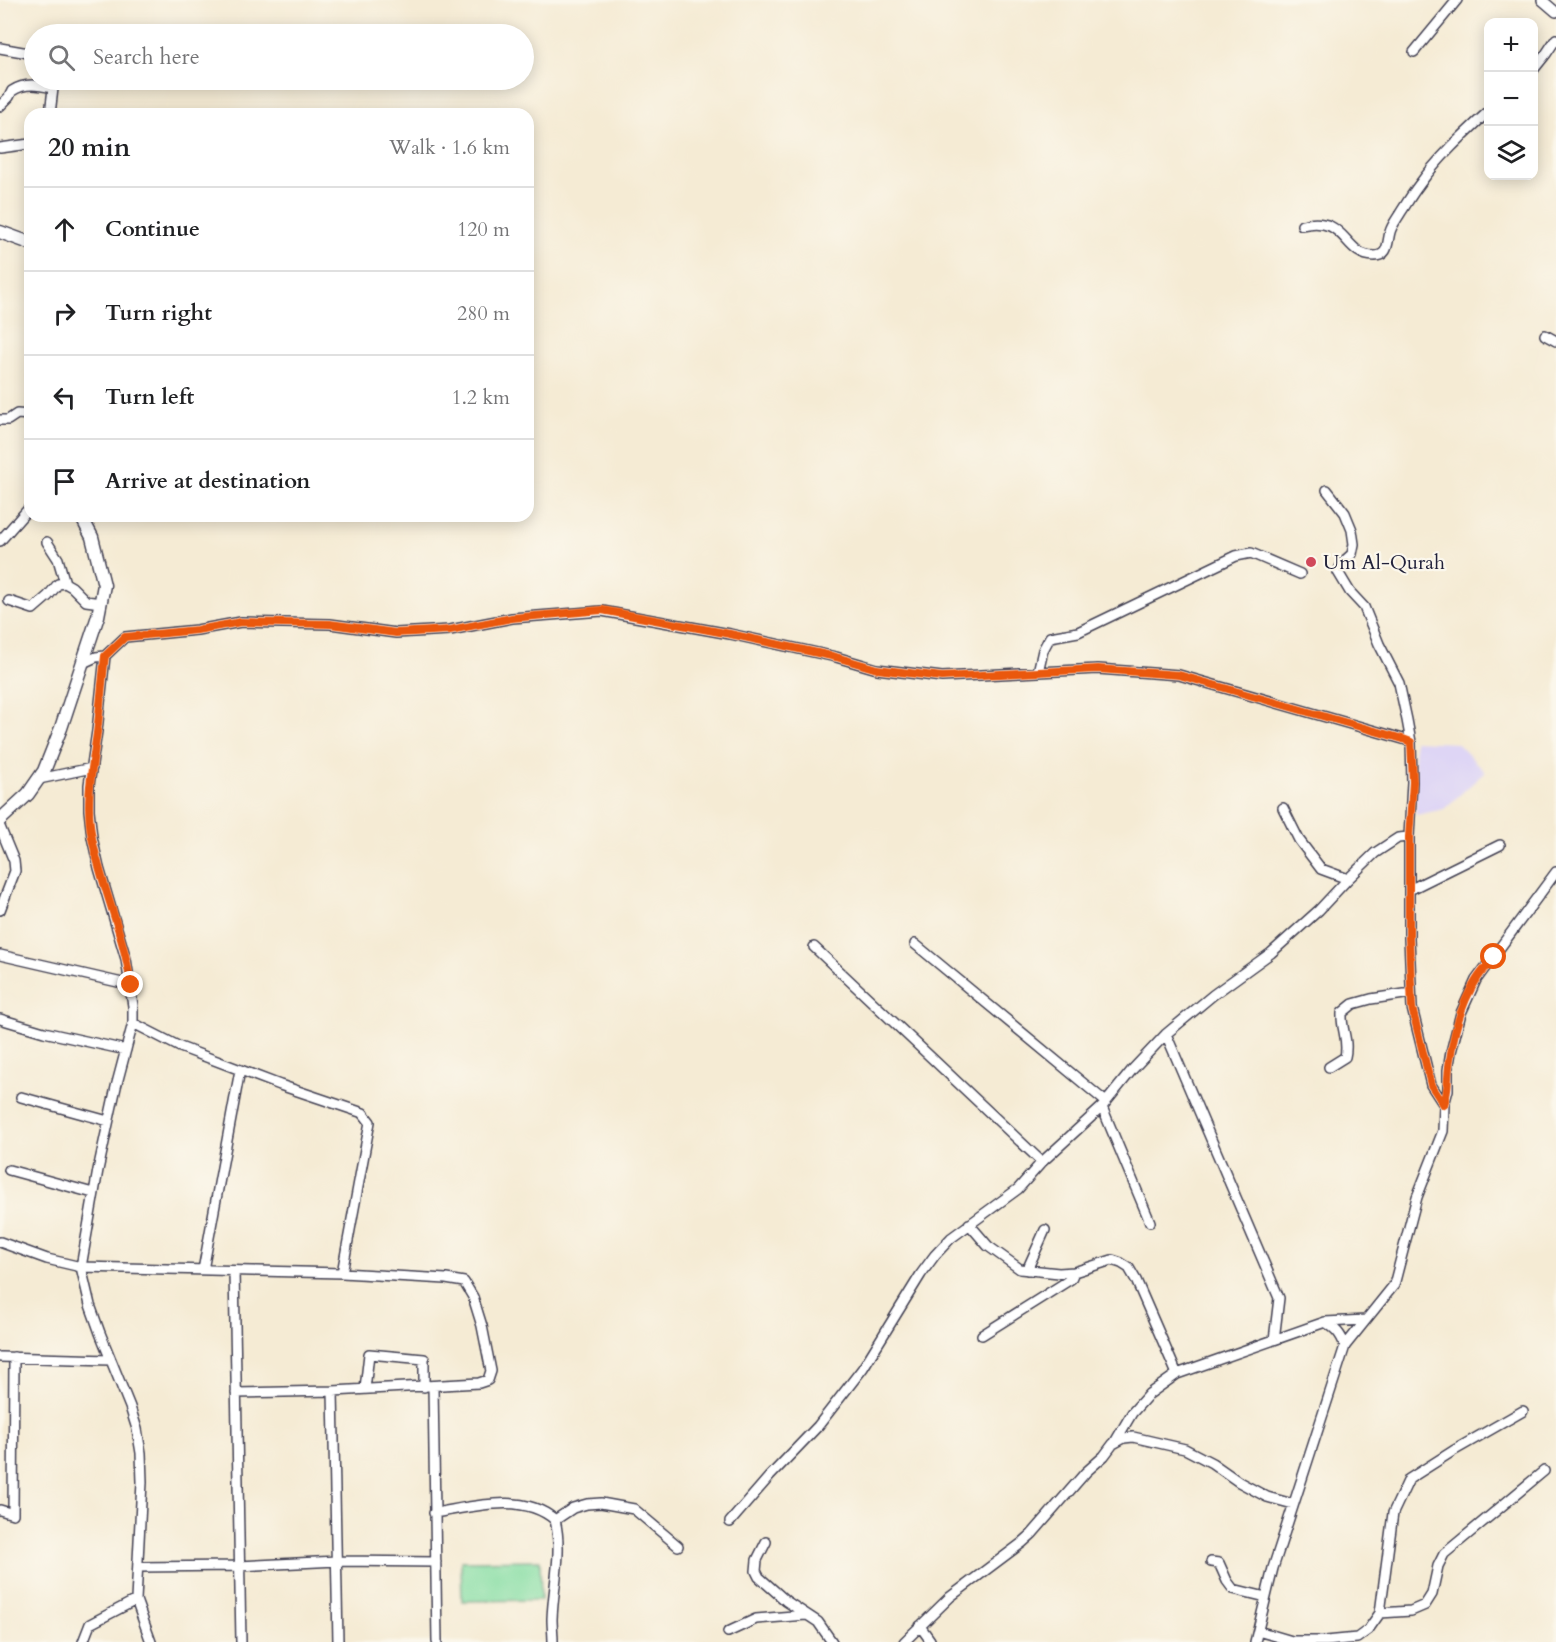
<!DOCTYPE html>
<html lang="en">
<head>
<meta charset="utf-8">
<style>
	body { margin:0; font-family:Cardo,serif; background:#f6f6f6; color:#202124 }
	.controls { position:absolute; right:18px; top:18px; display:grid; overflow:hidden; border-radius:12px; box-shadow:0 3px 15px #0003 }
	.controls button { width:54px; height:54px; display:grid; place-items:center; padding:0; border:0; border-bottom:2px solid #e0e0e0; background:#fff; color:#202124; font:30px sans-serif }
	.stop { position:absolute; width:18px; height:18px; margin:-14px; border:4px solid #ea580c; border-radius:50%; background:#fff }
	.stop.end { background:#ea580c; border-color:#fff; box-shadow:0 2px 6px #0008 }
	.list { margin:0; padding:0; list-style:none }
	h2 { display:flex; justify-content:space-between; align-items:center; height:78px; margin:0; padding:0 24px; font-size:26px }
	h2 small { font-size:20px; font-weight:400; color:#757577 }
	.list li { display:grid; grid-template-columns:39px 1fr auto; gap:18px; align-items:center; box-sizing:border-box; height:84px; padding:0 24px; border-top:2px solid #e0e0e0 }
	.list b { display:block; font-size:22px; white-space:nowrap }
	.list em { font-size:20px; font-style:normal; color:#757577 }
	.icon { flex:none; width:33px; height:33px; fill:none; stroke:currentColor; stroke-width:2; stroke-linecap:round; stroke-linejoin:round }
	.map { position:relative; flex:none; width:1556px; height:1642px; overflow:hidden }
	.search { position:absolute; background:#fff; box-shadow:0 3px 15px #0003; left:24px; top:24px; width:510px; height:66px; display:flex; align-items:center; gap:15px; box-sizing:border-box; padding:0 21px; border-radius:33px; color:#757577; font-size:22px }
	.panel { position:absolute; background:#fff; box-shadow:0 3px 15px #0003; left:24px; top:108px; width:510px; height:414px; border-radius:18px }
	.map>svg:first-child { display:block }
	.built { fill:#ded5f5 }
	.green { fill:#84dda3; stroke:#53806f; stroke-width:1.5 }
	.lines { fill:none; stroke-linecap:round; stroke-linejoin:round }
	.minor-casing { stroke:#424052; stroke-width:12 }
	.tertiary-casing { stroke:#424052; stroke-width:15 }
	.minor { stroke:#fff; stroke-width:9 }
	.tertiary { stroke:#fff; stroke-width:12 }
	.route { stroke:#ea580c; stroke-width:8 }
	.poi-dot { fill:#d1495b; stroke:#fbf7ec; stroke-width:2 }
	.labels { text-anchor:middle; stroke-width:4.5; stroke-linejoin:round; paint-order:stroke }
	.poi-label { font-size:20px; fill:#22223b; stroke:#fbf7ec; text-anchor:start }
</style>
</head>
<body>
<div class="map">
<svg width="1556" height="1642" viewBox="0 0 1556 1642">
	<rect width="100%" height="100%" fill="#fbf7ec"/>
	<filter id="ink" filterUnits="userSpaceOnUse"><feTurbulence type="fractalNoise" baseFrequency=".0167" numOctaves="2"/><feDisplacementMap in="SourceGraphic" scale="12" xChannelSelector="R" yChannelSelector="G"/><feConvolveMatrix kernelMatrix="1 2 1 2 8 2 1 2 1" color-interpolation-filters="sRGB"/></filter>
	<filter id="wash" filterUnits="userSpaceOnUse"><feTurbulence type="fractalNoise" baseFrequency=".008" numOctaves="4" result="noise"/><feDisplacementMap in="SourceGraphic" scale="24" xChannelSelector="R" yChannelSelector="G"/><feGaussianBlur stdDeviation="1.35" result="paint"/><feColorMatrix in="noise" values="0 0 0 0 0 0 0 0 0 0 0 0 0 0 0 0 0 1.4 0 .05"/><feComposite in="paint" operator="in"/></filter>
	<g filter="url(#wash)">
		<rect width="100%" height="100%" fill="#f5ebd4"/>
		<path class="built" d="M 1414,741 L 1457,743 L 1485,772 L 1444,809 L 1416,815 Z"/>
		<path class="green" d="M 540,1560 L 541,1600 L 462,1601 L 461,1561 Z"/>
	</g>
	<g filter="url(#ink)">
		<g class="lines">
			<defs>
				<path id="minor" d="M 1542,0 L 1556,12
					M 0,48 L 34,54
					M 1414,52 L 1457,0
					M 1534,69 L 1546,54 L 1556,39
					M 0,106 L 9,97 L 12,91 C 25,82 39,85 53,88
					M 50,114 L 54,80
					M 0,148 L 30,144
					M 1302,225 C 1347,214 1343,256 1374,256 C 1389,256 1387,243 1390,232 C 1392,225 1397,219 1401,212 C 1407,203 1412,194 1419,185 C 1438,158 1464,134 1488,112
					M 1545,335 L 1556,341
					M 0,420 L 8,420 L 17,414 L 30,415
					M 1327,490 L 1345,513 L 1352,530 L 1354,544 L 1352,554 L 1343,562 L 1338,572 L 1350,592 L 1364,607 L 1379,644 L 1399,683 L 1407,720 L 1411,742 L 1412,782 L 1409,837 L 1409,938 L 1412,1008 L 1431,1085 L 1444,1105
					M 0,541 L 30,507
					M 47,542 L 58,559 L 65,583
					M 9,601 L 33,609 L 48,596 L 58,584 L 65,583 L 72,587 L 86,601 L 101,603
					M 105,656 L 97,731 L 89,785 L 89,810 L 92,837 L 99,868 L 126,959 L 133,1006 L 133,1023 L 116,1087 L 98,1170 L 81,1267 L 90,1305 L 100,1333 L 130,1407 L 137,1429 L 141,1453 L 142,1482 L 136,1600 L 151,1642
					M 83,663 L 96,657 L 105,656 L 125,637 L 197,630 L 241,622 L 330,624 L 396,633 L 450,630 L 512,618 L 602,611 L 730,634 L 836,657 L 877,669 L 942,677 L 1098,669 L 1179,675 L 1403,739 L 1411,742
					M 1038,672 L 1043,650 L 1050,637 L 1078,632 L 1236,556 L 1251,553 L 1300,574
					M 39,779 L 92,768
					M 1283,808 L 1299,840 L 1321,869 L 1348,879
					M 0,827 L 14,861 L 15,871 L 0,910
					M 1409,890 L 1500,845
					M 915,944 L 1106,1102
					M 814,947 L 1042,1162
					M 0,955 L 131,985
					M 0,1019 L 44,1032 L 126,1050
					M 133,1023 L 180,1047 L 280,1085 L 363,1113 L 370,1122 L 342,1273
					M 1166,1034 L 1279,1298 L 1274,1340
					M 1329,1067 L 1345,1057 C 1349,1039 1341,1030 1342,1013 L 1353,1004 L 1371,999 L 1411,993
					M 21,1097 L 108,1121
					M 1102,1107 L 1150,1222
					M 9,1170 L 93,1193
					M 969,1224 L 988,1246 L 1020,1269 L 1059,1273 L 1074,1272 L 1112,1260 L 1121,1263 L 1129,1268 L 1136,1280 L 1177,1374
					M 0,1242 L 47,1259 L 81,1267 L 342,1273 L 446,1279 L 464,1282 L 473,1297 L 482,1326 L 491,1371 L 488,1380 L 479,1383 L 333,1391 L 236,1393
					M 203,1270 L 240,1070
					M 1027,1270 L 1045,1230
					M 234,1271 L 241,1642
					M 1325,1322 C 1336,1329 1341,1334 1345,1346
					M 982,1335 L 1071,1279 L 1074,1272
					M 0,1357 L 110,1360
					M 433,1386 L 437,1642
					M 365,1389 L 369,1354 L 424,1359 L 424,1387
					M 333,1391 L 338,1642
					M 1115,1442 L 1132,1413 L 1149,1394 L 1177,1374 L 1325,1322 L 1366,1320
					M 0,1510 L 13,1514 L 14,1357
					M 434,1513 C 473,1507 523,1492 555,1520 C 563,1553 553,1586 552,1619 C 552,1626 553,1634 553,1642
					M 555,1520 L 573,1508 L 587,1504 L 601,1503 L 634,1509 L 678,1546
					M 730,1522 L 769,1477 L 818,1426 L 863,1368 L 921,1274 L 935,1255 L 951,1238 L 1018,1189 L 1042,1162 L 1102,1107 L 1132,1070 L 1166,1034 L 1213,995 L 1271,953 L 1319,910 L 1348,879 L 1375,853 L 1398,838 L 1409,837
					M 766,1542 L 757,1560 L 756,1571 L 759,1577 L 786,1601 L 818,1622 L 832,1642
					M 1211,1562 L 1219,1563 L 1227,1581 L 1233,1589 L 1266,1597
					M 138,1567 L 239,1566 L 337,1561 L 436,1562
					M 1380,1613 L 1411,1611 L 1425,1605 L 1432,1594 L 1438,1566 L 1444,1554 L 1544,1471
					M 920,1626 L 930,1640 L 929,1642
					M 1258,1631 L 1292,1641 L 1326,1641 L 1357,1638 L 1368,1630 L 1380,1613 L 1393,1513 L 1409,1479 L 1453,1451 L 1523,1411
					M 728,1632 L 756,1619 L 806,1615
					M 83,1642 L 90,1624 L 136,1600
					M 904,1642 L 950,1597 L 1022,1543 L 1032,1534 L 1086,1472 L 1104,1456 L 1113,1444 L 1124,1438 L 1133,1437 L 1185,1449 L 1212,1463 L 1239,1482 L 1267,1497 L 1293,1504
					M 1255,1642 L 1273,1568 L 1345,1346 L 1394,1285 L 1417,1197 L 1443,1131 L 1444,1105 L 1448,1090 L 1448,1070 L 1451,1052 L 1461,1013 L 1476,980 L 1556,872"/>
				<path id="tertiary" d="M 0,232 L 30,243
					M 0,820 L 28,794 L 44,771 L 61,728 L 98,616 L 104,585 L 92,537 L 81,516"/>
			</defs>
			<use href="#minor" class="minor-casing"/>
			<use href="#tertiary" class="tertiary-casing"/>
			<use href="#minor" class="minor"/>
			<use href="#tertiary" class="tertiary"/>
		</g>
	</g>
	<g class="lines" filter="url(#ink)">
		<path class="route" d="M 131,985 C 124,934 102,888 92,838 C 85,803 92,769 97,733 C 100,708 102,682 105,656 L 125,637 L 197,630 L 241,622 L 330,624 L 396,633 L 450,630 L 512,618 L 602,610 L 730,634 L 836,657 L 877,669 L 942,677 L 1098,669 L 1179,675 L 1403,739 L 1411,742 L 1413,782 L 1409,837 L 1409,938 L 1412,1008 L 1431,1085 L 1444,1105 C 1449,1088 1447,1076 1450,1059 C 1454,1032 1462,1001 1477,979 C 1482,971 1489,964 1494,957"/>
	</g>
	<circle class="poi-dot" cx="1311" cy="562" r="6"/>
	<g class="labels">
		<g class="poi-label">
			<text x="1323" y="569">Um Al-Qurah</text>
		</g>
	</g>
</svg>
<div class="controls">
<button>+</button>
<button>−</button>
<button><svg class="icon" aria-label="layers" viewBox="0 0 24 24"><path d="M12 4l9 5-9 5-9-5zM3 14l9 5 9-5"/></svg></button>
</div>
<div class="stop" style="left:1494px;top:957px"></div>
<div class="stop end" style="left:131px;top:985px"></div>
<div class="search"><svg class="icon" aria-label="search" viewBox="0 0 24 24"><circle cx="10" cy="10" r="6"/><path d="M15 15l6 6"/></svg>Search here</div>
<section class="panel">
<h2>20 min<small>Walk · 1.6 km</small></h2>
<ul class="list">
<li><svg class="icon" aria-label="ahead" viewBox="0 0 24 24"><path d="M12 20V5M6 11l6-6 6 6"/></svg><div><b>Continue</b></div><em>120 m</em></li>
<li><svg class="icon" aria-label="right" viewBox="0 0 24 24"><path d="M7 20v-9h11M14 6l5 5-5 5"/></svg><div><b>Turn right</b></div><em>280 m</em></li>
<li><svg class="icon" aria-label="left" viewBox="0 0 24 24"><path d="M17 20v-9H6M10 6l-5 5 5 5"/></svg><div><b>Turn left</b></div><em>1.2 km</em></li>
<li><svg class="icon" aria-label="arrive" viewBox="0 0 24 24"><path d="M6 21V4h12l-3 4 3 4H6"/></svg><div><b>Arrive at destination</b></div></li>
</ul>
</section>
</div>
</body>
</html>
